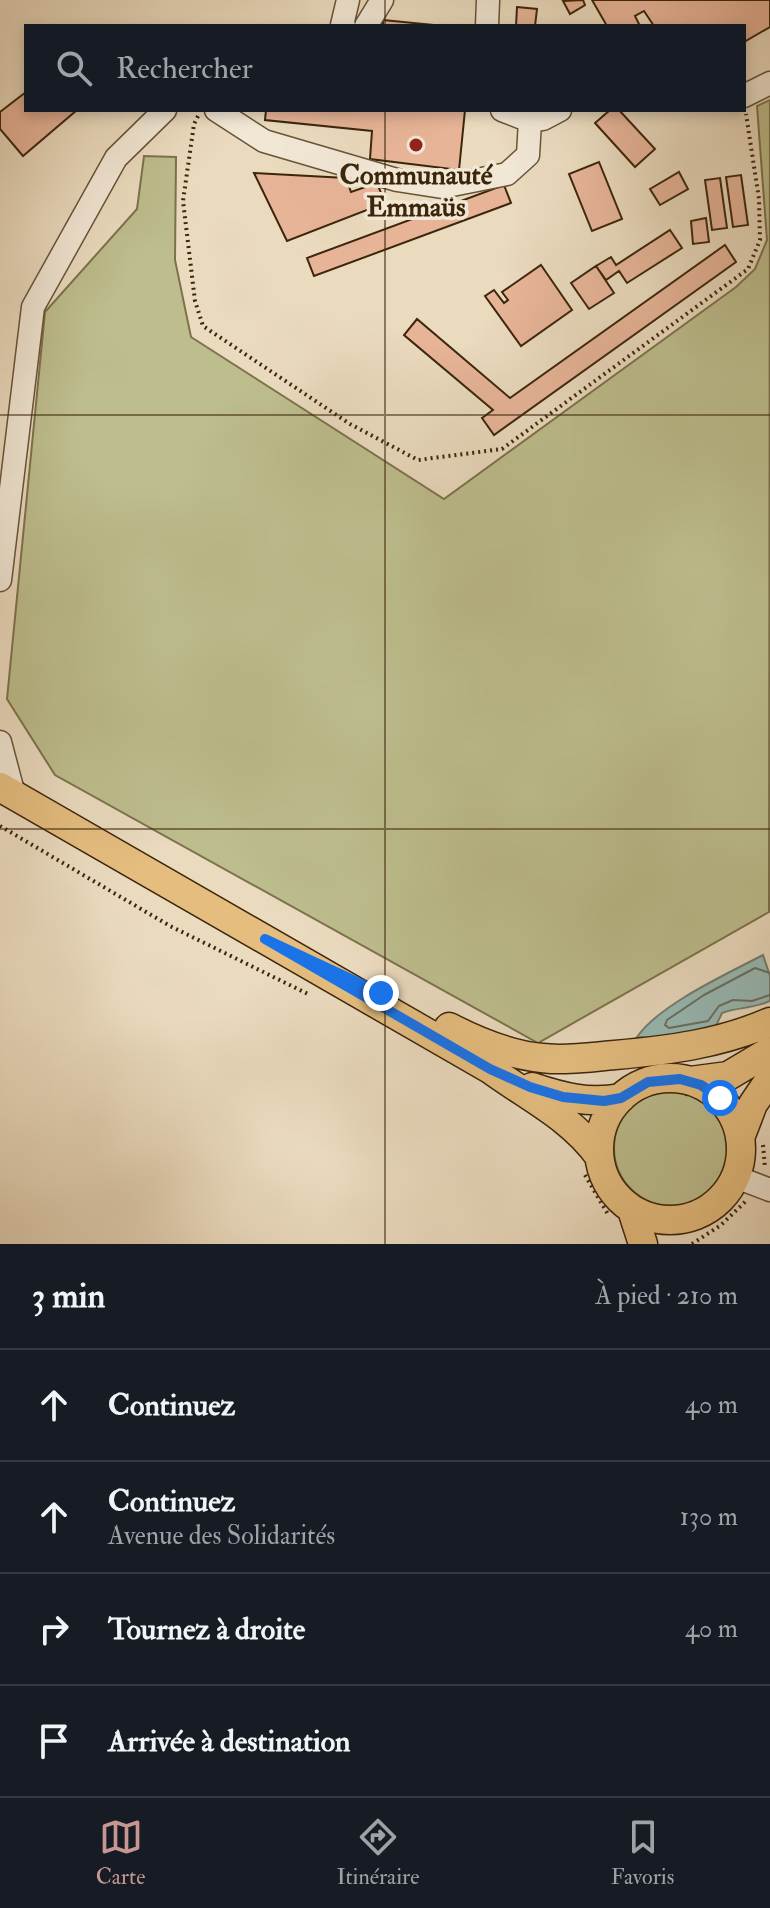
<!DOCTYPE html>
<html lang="fr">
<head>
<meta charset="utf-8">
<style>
	body { margin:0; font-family:"IM FELL Double Pica",serif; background:#242831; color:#f1f3f6 }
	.stop { position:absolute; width:24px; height:24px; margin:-18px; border:6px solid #1a73e8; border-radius:50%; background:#fff }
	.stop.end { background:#1a73e8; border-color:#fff; box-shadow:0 2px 8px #0008 }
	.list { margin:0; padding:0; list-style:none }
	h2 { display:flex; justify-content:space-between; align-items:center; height:104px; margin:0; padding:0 32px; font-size:34px }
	h2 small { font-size:26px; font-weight:400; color:#9ea1a6 }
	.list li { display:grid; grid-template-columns:52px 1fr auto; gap:24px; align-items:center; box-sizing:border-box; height:112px; padding:0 32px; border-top:2px solid #363941 }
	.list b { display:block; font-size:30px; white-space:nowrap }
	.list p { margin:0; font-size:26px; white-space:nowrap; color:#9ea1a6 }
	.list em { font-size:26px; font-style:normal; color:#9ea1a6 }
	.icon { flex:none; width:44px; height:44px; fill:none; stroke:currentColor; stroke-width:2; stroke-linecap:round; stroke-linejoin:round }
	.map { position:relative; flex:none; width:770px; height:1244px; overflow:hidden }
	.search { position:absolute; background:#171b24; box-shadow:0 4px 12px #0003; left:24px; right:24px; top:24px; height:88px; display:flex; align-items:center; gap:20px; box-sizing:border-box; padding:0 28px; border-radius:0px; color:#9ea1a6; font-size:30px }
	.sheet { height:552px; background:#171b24 }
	nav { display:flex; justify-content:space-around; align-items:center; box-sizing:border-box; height:112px; border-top:2px solid #363941; background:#171b24; font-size:22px; color:#9ea1a6 }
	nav a { display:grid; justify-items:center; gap:4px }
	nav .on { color:#c59692 }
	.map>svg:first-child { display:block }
	.green { fill:#bdbd8d; stroke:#7c724c; stroke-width:2 }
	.water { fill:#98bab6; stroke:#737f72; stroke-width:2 }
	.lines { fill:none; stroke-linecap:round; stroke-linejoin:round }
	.shore { stroke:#6a7060; stroke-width:2 }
	.building { fill:#e7b498; stroke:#3c260b; stroke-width:2 }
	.minor-casing { stroke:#685338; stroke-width:25 }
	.major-casing { stroke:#3c260b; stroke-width:31 }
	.path { stroke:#3c260b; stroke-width:4; stroke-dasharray:2 4; stroke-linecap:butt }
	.minor { stroke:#f1e7d5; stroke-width:22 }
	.major { stroke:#e5bd7f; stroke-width:28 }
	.route { stroke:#1a73e8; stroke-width:10 }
	.grid { fill:none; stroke:#3c260b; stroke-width:2; stroke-opacity:0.55 }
	.poi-dot { fill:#8f2418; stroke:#f1e7d5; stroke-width:3 }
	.labels { text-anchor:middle; stroke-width:7; stroke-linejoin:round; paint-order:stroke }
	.poi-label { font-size:28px; font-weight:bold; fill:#3c260b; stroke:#f1e7d5 }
</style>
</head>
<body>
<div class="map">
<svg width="770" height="1244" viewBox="0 0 770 1244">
	<rect width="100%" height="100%" fill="#eadabe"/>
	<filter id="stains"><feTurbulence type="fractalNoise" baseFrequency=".0025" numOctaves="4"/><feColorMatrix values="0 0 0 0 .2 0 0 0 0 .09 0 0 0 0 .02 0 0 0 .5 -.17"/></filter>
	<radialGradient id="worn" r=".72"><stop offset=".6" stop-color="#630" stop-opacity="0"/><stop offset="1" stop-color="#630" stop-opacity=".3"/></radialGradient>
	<path class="green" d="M 770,100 L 769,912 L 538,1043 L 55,775 L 7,699 L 45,312 L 137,209 L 144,156 L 176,157 L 175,260 L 191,337 L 444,499 L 736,287 L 755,269 L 767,240 L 757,106 Z
		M614 1148a58 58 0 1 1 116 0a58 58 0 1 1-116 0Z"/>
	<path class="water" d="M 763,955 L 770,976 L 770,1001 C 752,1009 738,1007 722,1013 L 715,1028 L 654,1038 L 637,1037 C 660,1004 727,974 763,955 Z"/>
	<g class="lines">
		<path class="shore" d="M 770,973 L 755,968 L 704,995 L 667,1020 L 665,1025 L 669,1028 L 708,1021 L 719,1006 L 733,1000 L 752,1001 L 770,995"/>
	</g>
	<path class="building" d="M 583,0 L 585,5 L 570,14 L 563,1 Z
		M 592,0 L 770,0 L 770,27 L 744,42 L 744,26 L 654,26 L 644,11 L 635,16 L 640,26 L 607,26 Z
		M 517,7 L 537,9 L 535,26 L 516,26 Z
		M 383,20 L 444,26 L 383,26 Z
		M 26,92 L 26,110 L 77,110 L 23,156 L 0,129 L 0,112 Z
		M 266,110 L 465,110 L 459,170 L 370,159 L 372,131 L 265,120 Z
		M 610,110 L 619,110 L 655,149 L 635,167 L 595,123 Z
		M 599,162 L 622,219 L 592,231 L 569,174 Z
		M 679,172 L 688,189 L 660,205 L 650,189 Z
		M 254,173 L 346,178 L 351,192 L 377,183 L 385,203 L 287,241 Z
		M 741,175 L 748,225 L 733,227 L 726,177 Z
		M 720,178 L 727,228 L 712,230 L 705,180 Z
		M 504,185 L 511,203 L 314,276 L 307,258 Z
		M 706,218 L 709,242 L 693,244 L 691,221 Z
		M 670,230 L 682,248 L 627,283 L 619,271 L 606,280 L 596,266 L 611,257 L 616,265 Z
		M 725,245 L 736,262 L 494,435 L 482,418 L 493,410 L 404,335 L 417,319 L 510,398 Z
		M 541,265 L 572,310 L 521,346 L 485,296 L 494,290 L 504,303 L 508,300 L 502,292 Z
		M 596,266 L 614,293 L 589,309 L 571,283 Z"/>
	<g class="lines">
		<defs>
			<path id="minor" d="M 344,26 L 342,25 L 348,0
				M 366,26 L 382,0
				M 487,26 L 488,0
				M 744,96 L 770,83
				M 216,110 L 264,141 L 397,180 L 442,187 L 507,174 L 528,155 L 530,121 L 502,110
				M 530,121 L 543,119 L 560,110
				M 0,580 L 33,307 L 116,158 L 165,110
				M 0,742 L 14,795
				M 736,1177 L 770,1190"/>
			<path id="major" d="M 0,787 L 490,1069 C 528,1097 571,1117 599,1156
				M 449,1027 C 478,1042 509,1055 542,1058 C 566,1061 591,1057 615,1055 C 670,1050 719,1044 770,1022
				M599 1149a71 71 0 1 1 142 0a71 71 0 1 1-142 0Z
				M 690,1081 L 728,1076 L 770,1051
				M 532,1087 C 562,1097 588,1104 621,1098
				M 740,1138 L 753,1104 L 770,1079
				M 632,1210 L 643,1244"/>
		</defs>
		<use href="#minor" class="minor-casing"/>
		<use href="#major" class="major-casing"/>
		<path class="path" d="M 198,116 L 194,124 L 183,201 L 195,301 L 203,326 L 350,424 L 418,460 L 502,449 L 748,269 L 760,240 L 759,199 L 746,114
			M 0,826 L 170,926 L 310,995
			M 763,1145 L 765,1168
			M 585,1175 L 609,1216
			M 692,1244 L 721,1225 L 746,1201"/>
		<use href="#minor" class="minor"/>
		<use href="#major" class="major"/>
	</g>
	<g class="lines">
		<path class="route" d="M 381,993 L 265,939 L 490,1069 L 530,1087 L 563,1097 L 604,1101 L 621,1098 L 648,1082 L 680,1079 L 701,1085 L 720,1098"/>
	</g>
	<path class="grid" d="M 385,0 L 385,26M 385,110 L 385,1244M 0,415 L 770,415M 0,829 L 770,829"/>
	<circle class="poi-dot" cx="416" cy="145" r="8"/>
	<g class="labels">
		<g class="poi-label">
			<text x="416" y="184">Communauté<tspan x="416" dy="32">Emmaüs</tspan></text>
		</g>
	</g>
	<rect width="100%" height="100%" filter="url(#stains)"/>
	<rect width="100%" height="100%" fill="url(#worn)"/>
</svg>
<div class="stop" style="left:720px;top:1098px"></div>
<div class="stop end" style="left:381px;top:993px"></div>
<div class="search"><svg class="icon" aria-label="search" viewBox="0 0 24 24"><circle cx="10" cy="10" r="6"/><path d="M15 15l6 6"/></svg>Rechercher</div>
</div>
<section class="sheet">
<h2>3 min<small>À pied · 210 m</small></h2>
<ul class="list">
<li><svg class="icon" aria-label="ahead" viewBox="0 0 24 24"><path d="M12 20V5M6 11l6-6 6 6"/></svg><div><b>Continuez</b></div><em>40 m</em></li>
<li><svg class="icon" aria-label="ahead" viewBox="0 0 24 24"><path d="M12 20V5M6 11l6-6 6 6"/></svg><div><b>Continuez</b><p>Avenue des Solidarités</p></div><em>130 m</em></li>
<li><svg class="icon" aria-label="right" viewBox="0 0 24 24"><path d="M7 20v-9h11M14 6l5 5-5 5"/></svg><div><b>Tournez à droite</b></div><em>40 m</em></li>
<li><svg class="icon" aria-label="arrive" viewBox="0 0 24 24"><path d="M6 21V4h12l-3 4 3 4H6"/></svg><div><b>Arrivée à destination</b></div></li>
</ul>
</section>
<nav>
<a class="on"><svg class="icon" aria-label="map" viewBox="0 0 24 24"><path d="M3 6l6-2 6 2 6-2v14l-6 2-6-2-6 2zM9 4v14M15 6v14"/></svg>Carte</a>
<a><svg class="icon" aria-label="directions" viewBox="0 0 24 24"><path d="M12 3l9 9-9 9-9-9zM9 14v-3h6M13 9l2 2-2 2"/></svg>Itinéraire</a>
<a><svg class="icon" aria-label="saved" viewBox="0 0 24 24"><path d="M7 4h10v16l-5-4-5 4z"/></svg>Favoris</a>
</nav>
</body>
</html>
